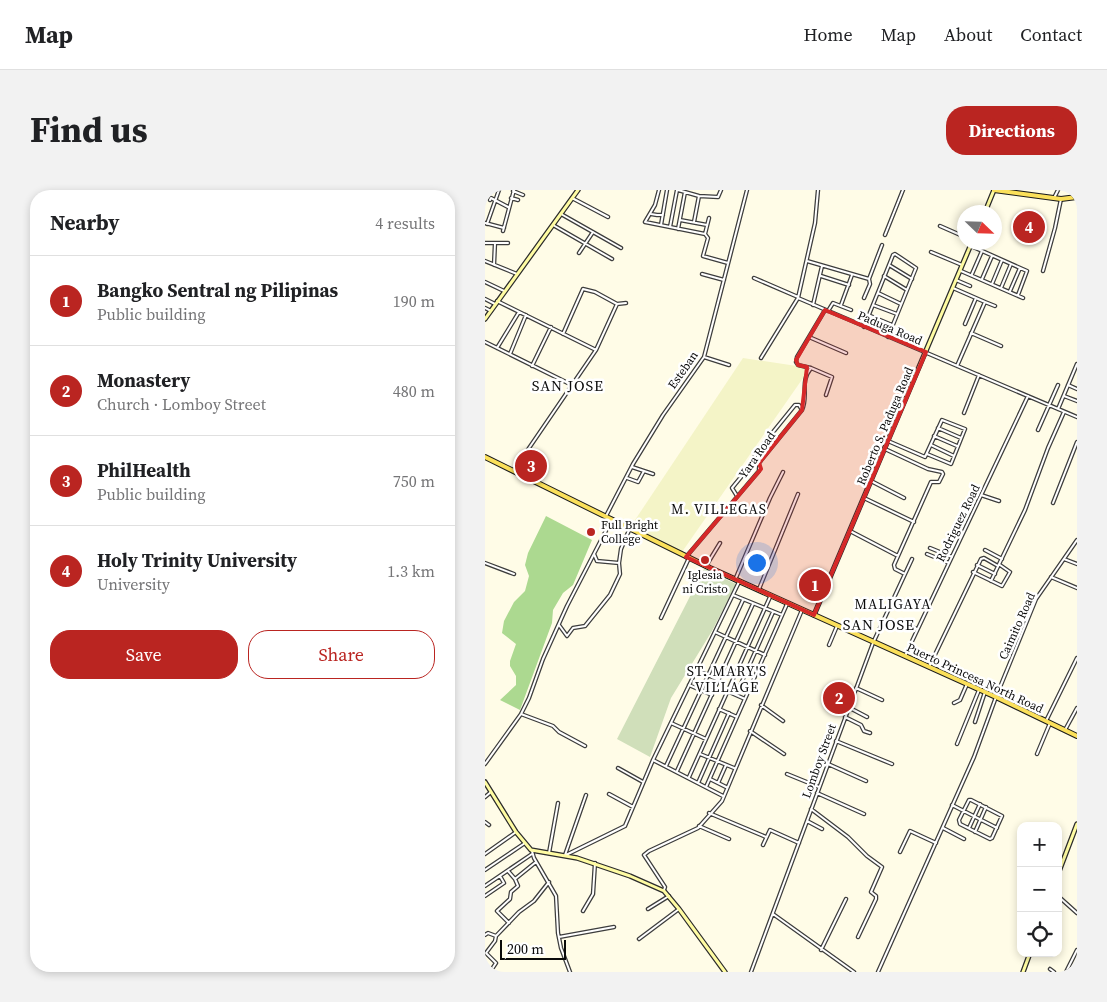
<!DOCTYPE html>
<html lang="en">
<head>
<meta charset="utf-8">
<style>
	body { margin:0; font-family:"Source Serif 4",serif; background:#f2f2f2; color:#202124 }
	.controls { position:absolute; right:15px; bottom:15px; display:grid; overflow:hidden; border-radius:10px; box-shadow:0 2px 8px #0003 }
	.controls button { width:45px; height:45px; display:grid; place-items:center; padding:0; border:0; border-bottom:1px solid #e0e0e0; background:#fff; color:#202124; font:25px sans-serif }
	.compass { position:absolute; left:472px; top:15px; width:45px; height:45px; border-radius:50%; background:#fff; box-shadow:0 2px 8px #0003; rotate:113deg }
	.scale { position:absolute; left:15px; bottom:12px; width:66px; box-sizing:border-box; padding-left:5px; border:2px solid #0a0a0a; border-top:0; font-size:14px; line-height:18px; white-space:nowrap; color:#0a0a0a; -webkit-text-stroke:4px #fff; paint-order:stroke }
	.you { position:absolute; left:271px; top:372px; width:18px; height:18px; margin:-12px; border:4px solid #fff; border-radius:50%; background:#1a73e8; box-shadow:0 0 0 8px #1a73e833 }
	.badge { display:grid; place-items:center; width:32px; height:32px; border-radius:50%; background:#ba2521; color:#fff; font-size:16px; font-weight:700 }
	.pin { position:absolute; translate:-50% -50%; border:2px solid #fff; box-shadow:0 1px 5px #0006 }
	.list { margin:0; padding:0; list-style:none }
	h2 { display:flex; justify-content:space-between; align-items:center; height:65px; margin:0; padding:0 20px; font-size:21px }
	h2 small { font-size:16px; font-weight:400; color:#757577 }
	.list li { display:grid; grid-template-columns:32px 1fr auto; gap:15px; align-items:center; box-sizing:border-box; height:90px; padding:0 20px; border-top:1px solid #e0e0e0 }
	.list b { display:block; font-size:19px; white-space:nowrap }
	.list p { margin:0; font-size:16px; white-space:nowrap; color:#757577 }
	.list em { font-size:16px; font-style:normal; color:#757577 }
	.actions { display:flex; gap:10px; padding:15px 20px }
	.actions a { flex:1; padding:11px 0; border:1px solid #ba2521; border-radius:20px; text-align:center; font-size:18px; color:#ba2521 }
	.actions .main { background:#ba2521; color:#fff }
	.icon { flex:none; width:28px; height:28px; fill:none; stroke:currentColor; stroke-width:2; stroke-linecap:round; stroke-linejoin:round }
	.map { position:relative; flex:none; width:592px; height:782px; overflow:hidden; border-radius:20px }
	header { display:flex; align-items:center; gap:30px; box-sizing:border-box; height:70px; padding:0 25px; background:#fff; border-bottom:1px solid #e0e0e0 }
	header strong { font-size:24px }
	nav { display:flex; gap:28px; margin-inline-start:auto; font-size:18px }
	.intro { display:flex; align-items:center; justify-content:space-between; box-sizing:border-box; height:120px; padding:0 30px }
	h1 { margin:0; font-size:35px }
	.button { padding:12px 22px; border-radius:20px; background:#ba2521; color:#fff; font-size:18px; font-weight:700 }
	main { display:flex; gap:30px; padding:0 30px }
	aside { flex:1; background:#fff; border-radius:20px; box-shadow:0 2px 8px #0003 }
	.map>svg:first-child { display:block }
	.farmland { fill:#f4f4c7 }
	.forest { fill:#acd990 }
	.cemetery { fill:#d0dfba }
	.lines { fill:none; stroke-linecap:round; stroke-linejoin:round }
	.street-casing { stroke:#3d3d3d; stroke-width:4.5 }
	.secondary-casing { stroke:#2c2c2c; stroke-width:5.5 }
	.primary-casing { stroke:#1b1b1b; stroke-width:6 }
	.street { stroke:#fff; stroke-width:2 }
	.secondary { stroke:#fffca2; stroke-width:3 }
	.primary { stroke:#fbe05a; stroke-width:4 }
	.marked { fill:#d62828; fill-opacity:0.2; stroke:#d62828; stroke-width:4; stroke-linejoin:round }
	.poi-dot { fill:#ba2521; stroke:#fff; stroke-width:2 }
	.labels { text-anchor:middle; stroke-width:5; stroke-linejoin:round; paint-order:stroke }
	.street-label { font-size:12px; fill:#0a0a0a; stroke:#fff }
	.poi-label { font-size:12px; fill:#0a0a0a; stroke:#fff; text-anchor:start }
	.neighbourhood-label { font-size:14px; letter-spacing:1px; fill:#0a0a0a; stroke:#fff }
	.quarter-label { font-size:15px; letter-spacing:1px; fill:#0a0a0a; stroke:#fff }
</style>
</head>
<body>
<header>
<strong>Map</strong>
<nav><a>Home</a><a>Map</a><a>About</a><a>Contact</a></nav>
</header>
<div class="intro"><h1>Find us</h1><a class="button">Directions</a></div>
<main>
<aside>
<h2>Nearby<small>4 results</small></h2>
<ul class="list">
<li><span class="badge">1</span><div><b>Bangko Sentral ng Pilipinas</b><p>Public building</p></div><em>190 m</em></li>
<li><span class="badge">2</span><div><b>Monastery</b><p>Church · Lomboy Street</p></div><em>480 m</em></li>
<li><span class="badge">3</span><div><b>PhilHealth</b><p>Public building</p></div><em>750 m</em></li>
<li><span class="badge">4</span><div><b>Holy Trinity University</b><p>University</p></div><em>1.3 km</em></li>
</ul>
<div class="actions"><a class="main">Save</a><a>Share</a></div>
</aside>
<div class="map">
<svg width="592" height="782" viewBox="0 0 592 782">
	<rect width="100%" height="100%" fill="#fffce7"/>
	<path class="farmland" d="M 258,168 L 325,178 L 197,362 L 146,336 Z"/>
	<path class="forest" d="M 61,326 L 107,350 L 88,395 L 78,403 L 68,420 L 67,433 L 35,520 L 15,510 L 31,495 L 31,486 L 25,476 L 25,471 L 31,454 L 17,443 L 19,431 L 29,412 L 40,401 L 44,386 L 40,375 L 43,363 Z"/>
	<path class="cemetery" d="M 219,379 L 251,394 L 227,441 L 186,508 L 165,567 L 132,549 Z"/>
	<g class="lines">
		<defs>
			<path id="street" d="M 174,0 L 170,15 L 160,32 L 220,44
				M 193,0 L 214,6 L 233,7 L 236,0
				M 28,1 L 38,5
				M 26,8 L 33,10
				M 87,8 L 123,27
				M 569,8 L 573,0
				M 5,10 L 6,8 L 23,17
				M 76,24 L 136,58
				M 166,24 L 172,25 L 178,25
				M 224,28 L 220,44 L 223,48 L 218,66 L 243,73
				M 195,30 L 222,35
				M 209,32 L 214,6
				M 0,33 L 19,38
				M 2,34 L 14,0
				M 68,35 L 127,69
				M 176,35 L 182,0
				M 455,36 L 480,47
				M 185,37 L 192,0
				M 193,39 L 200,2
				M 18,41 L 29,0
				M 400,45 L 418,0
				M 0,53 L 23,53
				M 486,56 L 542,81 L 533,105
				M 446,62 L 477,75
				M 94,63 L 108,42
				M 0,71 L 32,84
				M 322,71 L 384,89 L 397,55
				M 9,75 L 10,53
				M 404,75 L 427,89
				M 476,81 L 538,108
				M 558,81 L 570,38 L 576,9
				M 217,84 L 239,90
				M 487,84 L 497,61
				M 336,86 L 364,95
				M 399,86 L 422,100
				M 269,88 L 313,107
				M 497,89 L 507,66
				M 471,90 L 485,96
				M 0,92 L 19,101
				M 507,94 L 517,70
				M 468,98 L 500,112 L 472,176
				M 516,98 L 526,74
				M 525,101 L 535,78
				M 393,103 L 416,114
				M 313,108 L 592,227
				M 379,108 L 385,94 L 384,89
				M 0,109 L 10,114
				M 12,111 L 111,160
				M 500,112 L 510,116
				M 132,114 L 141,113
				M 328,115 L 337,76
				M 356,115 L 367,85
				M 388,115 L 412,124
				M 0,118 L 6,121
				M 340,120 L 312,167 L 311,172 L 313,175 L 326,178 L 347,187 L 341,205
				M 343,121 L 348,113 L 366,120
				M 383,125 L 407,135
				M 480,134 L 491,108
				M 379,137 L 404,75 L 408,65 L 410,64 L 431,78 L 403,147
				M 486,143 L 516,156
				M 324,147 L 361,163
				M 0,152 L 87,195
				M 12,158 L 34,122
				M 25,164 L 41,125
				M 219,167 L 244,175
				M 276,168 L 313,108 L 330,33 L 333,0
				M 47,176 L 66,137
				M 583,195 L 592,199
				M 579,206 L 592,211
				M 573,219 L 592,174
				M 479,223 L 494,185
				M 453,238 L 476,248
				M 553,240 L 573,195
				M 449,246 L 472,256
				M 403,251 L 440,267 L 457,230 L 480,239 L 466,274 L 442,264
				M 446,255 L 469,266
				M 273,272 L 269,268 L 271,263 L 310,215 L 314,215 L 317,220
				M 29,280 L 111,160 L 132,114 L 110,102 L 98,99 L 78,144
				M 159,281 L 168,284
				M 142,288 L 153,292 L 159,281 L 147,277
				M 386,291 L 419,308
				M 496,305 L 514,311
				M 252,306 L 247,298 L 270,270
				M 379,308 L 429,332
				M 568,313 L 592,252
				M 121,326 L 148,274 L 178,225 L 219,167 L 262,0
				M 365,341 L 413,366
				M 445,358 L 467,367
				M 500,360 L 517,369
				M 109,364 L 112,371 L 134,373
				M 442,364 L 464,373
				M 201,367 L 274,281 L 274,273 L 317,220 C 324,205 314,193 326,178
				M 579,369 L 592,374
				M 0,373 L 29,384
				M 492,375 L 510,384
				M 221,376 L 235,353
				M 488,382 L 517,396 L 525,382 L 515,375
				M 420,384 L 427,369
				M 566,387 L 592,398
				M 250,390 L 285,308 L 298,282
				M 506,391 L 540,320 L 563,258 L 579,222
				M 274,399 L 313,304
				M 248,405 L 297,425
				M 176,428 L 204,368
				M 414,432 L 432,439
				M 74,435 L 82,446 L 88,438 L 100,436 L 125,405 L 135,384 L 134,373 L 136,359 L 145,338
				M 230,442 L 280,465
				M 344,455 L 352,436
				M 420,466 L 543,206
				M 444,477 L 496,369 L 499,368 L 513,376
				M 212,480 L 234,490
				M 204,495 L 227,505
				M 230,498 L 242,503
				M 371,498 L 397,510
				M 242,501 L 260,509
				M 251,505 L 288,422
				M 469,513 L 475,510 L 482,494
				M 276,515 L 298,531
				M 363,517 L 382,527
				M 234,519 L 252,527
				M 36,524 L 68,536 L 74,542 L 100,556
				M 360,527 L 376,535 L 379,541 L 385,543
				M 561,531 L 592,468
				M 490,532 L 500,502
				M 186,533 L 221,549
				M 580,540 L 592,518
				M 265,541 L 299,564
				M 351,551 L 407,574
				M 472,554 L 494,500
				M 215,564 L 249,578
				M 552,564 L 565,533
				M 168,570 L 238,606
				M 0,574 L 36,524 L 44,508 L 58,469 L 82,416 L 127,329
				M 343,574 L 381,591
				M 181,576 L 258,410
				M 133,578 L 158,592
				M 192,581 L 268,414
				M 302,584 L 334,597
				M 204,587 L 285,407
				M 225,589 L 241,597
				M 213,593 L 244,523
				M 233,593 L 241,575
				M 221,597 L 302,414
				M 332,603 L 379,624
				M 124,604 L 148,617
				M 0,607 L 6,602
				M 484,610 L 486,610 L 517,626 L 507,648 L 505,649 L 475,634 L 474,630 Z
				M 467,615 L 512,638
				M 326,619 L 363,647 L 382,666 L 397,677 L 386,702 L 391,706 L 391,709 L 373,747
				M 224,623 L 281,647
				M 322,631 L 337,639
				M 0,632 L 4,635
				M 214,636 L 244,649
				M 458,638 L 479,649
				M 484,638 L 495,614
				M 490,642 L 501,617
				M 278,655 L 285,640 L 314,653
				M 47,661 L 49,668 L 71,706 L 73,743 L 76,758 L 85,782
				M 415,662 L 425,641 L 451,653
				M 64,663 L 73,613
				M 0,664 L 31,642
				M 80,665 L 101,605
				M 81,665 L 140,636 L 168,570 L 254,392
				M 0,680 L 40,653
				M 23,681 L 30,689 L 51,672
				M 0,696 L 47,664
				M 179,700 L 180,697 L 159,665 L 164,661 L 213,638 L 237,611 L 317,420
				M 0,706 L 19,693 L 15,686
				M 573,706 L 592,723
				M 163,719 L 184,706
				M 98,721 L 108,704 L 110,673
				M 288,724 L 369,782
				M 24,733 L 12,721 L 25,709 L 26,702 L 33,696 L 30,689
				M 0,745 L 3,743 L 11,746
				M 74,747 L 129,737
				M 154,749 L 194,719
				M 336,760 L 361,709
				M 0,776 L 5,781
				M 565,779 L 569,782
				M 5,782 L 11,773 L 1,763 L 10,751 L 11,746 L 34,722 L 49,711 L 64,692
				M 266,782 L 388,453 L 420,384 L 410,379 L 409,375 L 446,292 L 454,292 L 458,284 L 457,282 L 443,279 L 400,259
				M 393,782 L 489,567 L 511,507 L 551,409 L 592,350
				M 581,782 L 592,760"/>
			<path id="secondary" d="M 500,22 L 509,0
				M 0,129 L 93,0
				M 329,425 L 487,52
				M 0,592 L 31,642 L 46,660 L 92,668 L 145,686 L 179,701 L 194,719 L 240,782
				M 573,684 L 592,634
				M 538,782 L 545,763"/>
			<path id="primary" d="M 509,0 L 576,9 L 592,7
				M 0,267 L 225,378 L 511,507 L 592,546"/>
		</defs>
		<use href="#street" class="street-casing"/>
		<use href="#secondary" class="secondary-casing"/>
		<use href="#primary" class="primary-casing"/>
		<use href="#street" class="street"/>
		<use href="#secondary" class="secondary"/>
		<use href="#primary" class="primary"/>
	</g>
	<path class="marked" d="M 340,120 L 441,162 L 329,425 L 201,367 L 276,279 L 274,273 L 317,220 L 322,177 L 313,175 L 311,170 Z"/>
	<g class="poi-dot">
		<circle cx="106" cy="342" r="5"/>
		<circle cx="220" cy="370" r="5"/>
	</g>
	<g class="labels">
		<g class="street-label">
			<text transform="translate(405 138) rotate(23)" y="4">Paduga Road</text>
			<text transform="translate(198 180) rotate(-55)" y="4">Esteban</text>
			<text transform="translate(400 236) rotate(-67)" y="4">Roberto S. Paduga Road</text>
			<text transform="translate(272 265) rotate(-55)" y="4">Yara Road</text>
			<text transform="translate(473 333) rotate(-64)" y="4">Rodriguez Road</text>
			<text transform="translate(532 436) rotate(-66)" y="4">Caimito Road</text>
			<text transform="translate(490 488) rotate(25)" y="4">Puerto Princesa North Road</text>
			<text transform="translate(334 571) rotate(-70)" y="4">Lomboy Street</text>
		</g>
		<g class="poi-label">
			<text x="116" y="339">Full Bright<tspan x="116" dy="14">College</tspan></text>
			<text x="220" y="389" text-anchor="middle">Iglesia<tspan x="220" dy="14">ni Cristo</tspan></text>
		</g>
		<g class="neighbourhood-label">
			<text x="234" y="324">M. VILLEGAS</text>
			<text x="408" y="419">MALIGAYA</text>
			<text x="242" y="486">ST. MARY'S<tspan x="242" dy="16">VILLAGE</tspan></text>
		</g>
		<g class="quarter-label">
			<text x="83" y="201">SAN JOSE</text>
			<text x="394" y="440">SAN JOSE</text>
		</g>
	</g>
</svg>
<div class="controls">
<button>+</button>
<button>−</button>
<button><svg class="icon" aria-label="locate" viewBox="0 0 24 24"><circle cx="12" cy="12" r="6"/><path d="M12 2v4M12 18v4M2 12h4M18 12h4"/></svg></button>
</div>
<svg class="compass" viewBox="-18 -18 36 36"><path d="M0-13l5 13h-10z" fill="#e53935"/><path d="M0 13l5-13h-10z" fill="#757577"/></svg>
<div class="scale">200 m</div>
<div class="you"></div>
<div class="pin badge" style="left:330px;top:395px">1</div>
<div class="pin badge" style="left:354px;top:508px">2</div>
<div class="pin badge" style="left:46px;top:276px">3</div>
<div class="pin badge" style="left:544px;top:37px">4</div>
</div>
</main>
</body>
</html>
